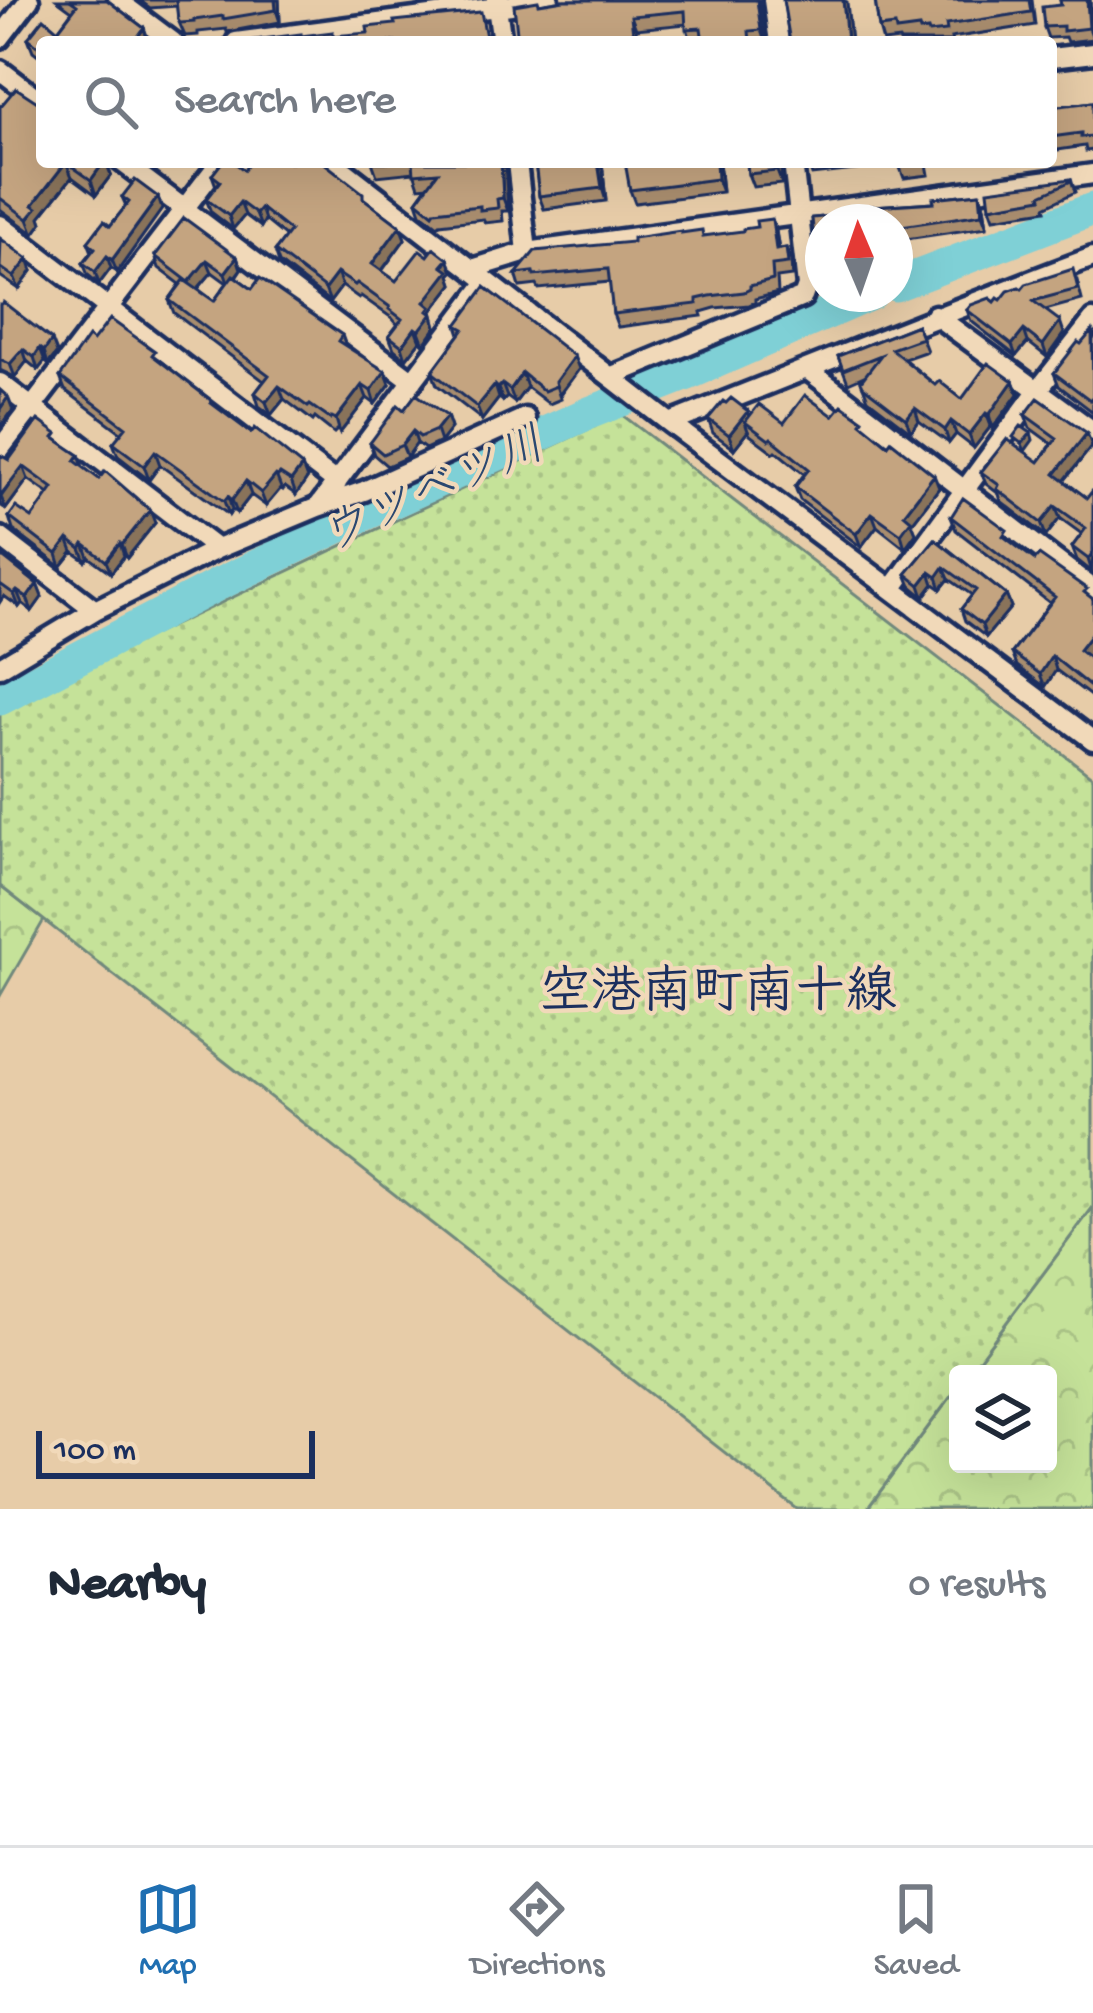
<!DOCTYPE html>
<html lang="en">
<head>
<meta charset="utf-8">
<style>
	body { margin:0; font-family:"Gochi Hand","Klee One",sans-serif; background:#f2f2f3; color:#1f2937 }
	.controls { position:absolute; right:36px; bottom:36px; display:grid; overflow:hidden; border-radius:12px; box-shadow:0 12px 48px #0002 }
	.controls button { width:108px; height:108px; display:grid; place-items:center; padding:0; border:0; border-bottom:3px solid #e0e1e3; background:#fff; color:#1f2937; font:60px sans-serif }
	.compass { position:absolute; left:805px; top:204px; width:108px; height:108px; border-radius:50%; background:#fff; box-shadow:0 12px 48px #0002; rotate:358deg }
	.scale { position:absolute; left:36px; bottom:30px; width:279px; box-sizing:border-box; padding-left:12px; border:6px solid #1b2f5e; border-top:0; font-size:33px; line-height:42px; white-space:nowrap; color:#1b2f5e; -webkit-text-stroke:9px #f1d9b9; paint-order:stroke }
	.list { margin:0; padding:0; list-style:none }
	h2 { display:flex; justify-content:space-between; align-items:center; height:156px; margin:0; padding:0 48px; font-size:51px }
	h2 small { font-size:39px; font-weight:400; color:#747a83 }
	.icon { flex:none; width:66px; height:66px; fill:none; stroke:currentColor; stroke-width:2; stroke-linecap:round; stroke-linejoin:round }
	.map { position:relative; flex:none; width:1093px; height:1509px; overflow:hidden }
	.search { position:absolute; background:#fff; box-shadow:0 12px 48px #0002; left:36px; right:36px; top:36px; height:132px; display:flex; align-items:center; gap:30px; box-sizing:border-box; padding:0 42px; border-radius:12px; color:#747a83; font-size:45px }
	.sheet { height:336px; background:#fff }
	nav { display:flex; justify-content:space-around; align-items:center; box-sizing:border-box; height:168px; border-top:3px solid #e0e1e3; background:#fff; font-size:33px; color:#747a83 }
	nav a { display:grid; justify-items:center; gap:6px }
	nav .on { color:#1f6fb2 }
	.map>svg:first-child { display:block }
	.forest { fill:url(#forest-crowns); stroke:#70887c; stroke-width:3 }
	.park { fill:url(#park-dots); stroke:#70887c; stroke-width:3 }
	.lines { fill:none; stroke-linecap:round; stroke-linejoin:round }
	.river { stroke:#7fd0d6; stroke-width:33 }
	.minor-casing { stroke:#1b2f5e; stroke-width:27 }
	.minor { stroke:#f1d9b9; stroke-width:18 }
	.wall { fill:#a98d6e; stroke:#1b2f5e; stroke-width:3; fill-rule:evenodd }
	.shaded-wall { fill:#89735a; stroke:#1b2f5e; stroke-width:3 }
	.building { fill:#c4a480; stroke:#1b2f5e; stroke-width:3 }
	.labels { text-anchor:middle; stroke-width:9; stroke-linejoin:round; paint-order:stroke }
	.water-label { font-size:48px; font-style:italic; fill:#2a4770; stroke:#f1d9b9 }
	.quarter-label { font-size:51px; font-weight:bold; fill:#1b2f5e; stroke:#f1d9b9 }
</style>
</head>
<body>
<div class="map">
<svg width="1093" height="1509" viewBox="0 0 1093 1509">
	<defs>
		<pattern id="forest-crowns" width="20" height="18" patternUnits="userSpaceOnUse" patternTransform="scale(3)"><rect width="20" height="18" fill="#c5e299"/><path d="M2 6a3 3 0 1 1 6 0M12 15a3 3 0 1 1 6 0" fill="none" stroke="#a9c286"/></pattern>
		<pattern id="park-dots" width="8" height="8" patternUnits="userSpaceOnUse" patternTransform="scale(3)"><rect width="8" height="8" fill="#c5e299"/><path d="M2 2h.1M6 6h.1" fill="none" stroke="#a9c286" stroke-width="1.8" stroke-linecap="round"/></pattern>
	</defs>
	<rect width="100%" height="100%" fill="#e7cca8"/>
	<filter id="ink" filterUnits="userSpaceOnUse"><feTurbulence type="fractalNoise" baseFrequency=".00833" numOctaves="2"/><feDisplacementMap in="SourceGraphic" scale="24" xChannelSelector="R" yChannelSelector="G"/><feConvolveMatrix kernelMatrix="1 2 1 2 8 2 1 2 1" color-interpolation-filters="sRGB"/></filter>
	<g filter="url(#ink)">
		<path class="forest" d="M 0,886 L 44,920 L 0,996 Z
			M 1093,1207 L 1093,1509 L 867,1509 L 958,1387 L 958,1464 L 1048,1464 L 1048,1374 L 968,1374 Z"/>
		<path class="park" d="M 621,414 L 1093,777 L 1093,1207 L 968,1374 L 958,1374 L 958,1387 L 867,1509 L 797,1509 L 0,886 L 0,707 Z"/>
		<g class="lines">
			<path class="river" d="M 895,285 L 1093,209
				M 0,699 L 219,584 L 359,517 L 589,413 L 688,374 L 871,294"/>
			<defs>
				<path id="minor" d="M 117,0 L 173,42
					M 496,0 L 502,42
					M 773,0 L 779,42
					M 0,38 L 29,0
					M 236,42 L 549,0
					M 1051,58 L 1093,53
					M 0,70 L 42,102
					M 122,162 L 413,381
					M 333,162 L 670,423 L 1093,740
					M 517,162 L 527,252
					M 0,225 L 337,483
					M 472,269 L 527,252 L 1093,174
					M 935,315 L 1093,431
					M 807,369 L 1093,589
					M 612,376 L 803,297 L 807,286 L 793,162
					M 0,383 L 217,549
					M 670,423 C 811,368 951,310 1093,257
					M 0,449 L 220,162
					M 318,507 L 364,491 L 525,418
					M 0,537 L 95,610
					M 892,589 L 1038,390 L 1093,320
					M 0,667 L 95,610 L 217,549 L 318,507 L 487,282"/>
			</defs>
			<use href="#minor" class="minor-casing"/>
			<use href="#minor" class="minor"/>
		</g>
		<path class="wall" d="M 57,0 L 107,0 L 144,28 L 149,41 L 42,42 L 42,58 L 33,51 L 28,38 L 58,30 L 72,11 Z
			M 139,0 L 279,0 L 280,22 L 227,32 L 226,29 L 198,32 L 198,35 L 185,36 L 178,20 L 177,6 L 150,8 Z
			M 564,0 L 760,0 L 765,42 L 691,42 L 686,24 L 636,29 L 539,4 Z
			M 875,0 L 1032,0 L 1035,25 L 951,38 L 952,42 L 900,42 L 899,40 L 883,42 L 879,28 Z
			M 1060,0 L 1090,0 L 1093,39 L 1067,42 L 1065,37 L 1048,38 L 1044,27 L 1061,5 Z
			M 1093,102 L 1093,150 L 1086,151 L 1085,146 L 1051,151 L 1051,107 Z
			M 0,107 L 42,162 L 106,162 L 111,175 L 96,195 L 72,177 L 40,217 L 42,223 L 34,234 L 0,209 Z
			M 372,162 L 505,162 L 508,211 L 502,211 L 503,221 L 485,223 L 483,219 L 440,224 L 438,226 L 421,213 L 417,201 L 428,186 L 419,187 L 414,172 L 377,176 Z
			M 535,162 L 602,162 L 606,201 L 544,209 L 539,196 Z
			M 719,162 L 722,192 L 635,203 L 630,190 Z
			M 747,162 L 781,162 L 782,184 L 753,187 L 748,174 Z
			M 807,162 L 941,162 L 927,164 L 929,175 L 904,178 L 899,165 L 812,175 Z
			M 244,170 L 365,200 L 400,226 L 405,239 L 382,271 L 396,281 L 428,256 L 448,259 L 453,272 L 450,275 L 453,284 L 432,311 L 436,327 L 424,344 L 420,341 L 406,359 L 394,349 L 389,336 L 398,325 L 392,318 L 361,296 L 359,298 L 342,286 L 330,302 L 279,263 L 275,251 L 286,237 L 265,220 L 261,227 L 245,215 L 233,229 L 211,212 L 206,199 L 216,186 L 212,175 Z
			M 1071,179 L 1075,192 L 1045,207 L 1046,210 L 994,218 L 990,207 Z
			M 980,193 L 984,206 L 987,227 L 906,239 L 907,248 L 895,250 L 895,222 L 823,222 L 823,252 L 819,253 L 814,240 L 812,218 L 845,215 L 844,208 L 934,202 L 933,198 Z
			M 122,197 L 158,197 L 162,209 L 117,272 L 111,268 L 99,284 L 88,275 L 83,263 L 92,252 L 88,242 L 110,226 L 126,206 Z
			M 776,231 L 779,249 L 786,248 L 791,261 L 792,276 L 777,278 L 778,293 L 755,299 L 755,302 L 749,305 L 715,308 L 701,312 L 702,316 L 618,327 L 613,314 L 610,282 L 539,289 L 537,285 L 520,287 L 516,274 L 633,242 L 681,233 L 704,236 Z
			M 0,240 L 32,271 L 19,289 L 0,276 Z
			M 155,256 L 237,257 L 241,269 L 236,277 L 252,289 L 342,335 L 346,346 L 390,384 L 375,404 L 367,398 L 340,433 L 337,430 L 334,433 L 315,418 L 313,421 L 284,399 L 271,415 L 259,406 L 255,393 L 264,381 L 174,313 L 169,300 L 180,284 L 159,268 ZM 212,272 L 227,283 L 214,301 L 198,289 Z
			M 1077,280 L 1082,300 L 1045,310 L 1064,333 L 1047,357 L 1028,342 L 1016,356 L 971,321 L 967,310 L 1001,300 L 1022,289 Z
			M 0,305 L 57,353 L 48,364 L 45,361 L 38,370 L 27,361 L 15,377 L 0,370 Z
			M 457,325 L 579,369 L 560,395 L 561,399 L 549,404 L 527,387 L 515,403 L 507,397 L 503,401 L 499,398 L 482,420 L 437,385 L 432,372 L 460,334 Z
			M 917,325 L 927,351 L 904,359 L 935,385 L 962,399 L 1013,381 L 1018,394 L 993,428 L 991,426 L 974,448 L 956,434 L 949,443 L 919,421 L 911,432 L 868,399 L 861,381 L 864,376 L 848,383 L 838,356 Z
			M 1093,332 L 1093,412 L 1059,386 L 1054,373 Z
			M 93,341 L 158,359 L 307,479 L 296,495 L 285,487 L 283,490 L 281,488 L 266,506 L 251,495 L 237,513 L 232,510 L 229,515 L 160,465 L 149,480 L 118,456 L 113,443 L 122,433 L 65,390 L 60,377 Z
			M 404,410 L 447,416 L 451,428 L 440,442 L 425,449 L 417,443 L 407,457 L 387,466 L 374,455 L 370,443 Z
			M 748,411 L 750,416 L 784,423 L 833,416 L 866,428 L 939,488 L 912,523 L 916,533 L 905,548 L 877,526 L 861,547 L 800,500 L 795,487 L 804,474 L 776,451 L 774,453 L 750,435 L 748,431 L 734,449 L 713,433 L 708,419 Z
			M 1025,415 L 1092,446 L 1064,481 L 1087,498 L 1092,572 L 1077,560 L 1072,547 L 1082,534 L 1060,518 L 1046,536 L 1001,501 L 999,494 L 986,484 L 981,472 L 1039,462 L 1052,444 L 1030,428 Z
			M 59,442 L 79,455 L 83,467 L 155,523 L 127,558 L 124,556 L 111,573 L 89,557 L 86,561 L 73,552 L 61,567 L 13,530 L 9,517 L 32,518 L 49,494 L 28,479 L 6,509 L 0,505 L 0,455 L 9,460 Z
			M 951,517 L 1012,543 L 1035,560 L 1093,652 L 1088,657 L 1093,661 L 1093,698 L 1056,670 L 1045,687 L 1017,666 L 1012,653 L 1050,603 L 956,530 Z
			M 935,539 L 1006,595 L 1011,607 L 986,637 L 965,621 L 961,609 L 972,595 L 949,579 L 941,589 L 934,584 L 924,597 L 911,586 L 906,574 Z
			M 0,555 L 37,584 L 42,597 L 32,611 L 22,603 L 19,607 L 4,596 L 0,602 Z"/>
		<path class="shaded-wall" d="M 275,0 L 279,0 L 280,22 L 276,10 Z
			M 757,0 L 760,0 L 765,42 L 761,30 Z
			M 843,0 L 847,2 L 851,42 L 847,42 Z
			M 1087,0 L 1090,0 L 1093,38 L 1089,28 Z
			M 631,16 L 636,29 L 637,42 L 634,42 Z
			M 144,28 L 148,42 L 134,42 Z
			M 66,162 L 72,177 L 40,217 L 42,223 L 34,234 L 28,219 L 33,205 Z
			M 104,162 L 106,162 L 111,175 L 96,195 L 91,180 Z
			M 501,162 L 505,162 L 508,211 L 503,198 Z
			M 598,162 L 602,162 L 606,201 L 602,188 Z
			M 716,162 L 719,162 L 722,192 L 717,179 Z
			M 777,162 L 781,162 L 782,184 L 777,171 Z
			M 980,193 L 984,206 L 987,227 L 982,214 Z
			M 158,197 L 162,209 L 117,272 L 112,260 Z
			M 240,202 L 245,215 L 233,229 L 229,216 Z
			M 261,208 L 265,220 L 261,227 L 256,214 Z
			M 772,219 L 776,231 L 780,263 L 776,250 Z
			M 400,226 L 405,239 L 377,277 L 372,264 Z
			M 107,256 L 111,268 L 99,284 L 95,272 Z
			M 237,257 L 241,269 L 229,285 L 225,273 Z
			M 28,259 L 32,271 L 19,289 L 14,277 Z
			M 448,259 L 453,272 L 450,275 L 453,284 L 432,311 L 436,327 L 424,344 L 419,331 L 425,302 Z
			M 207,260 L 212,272 L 193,294 L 189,282 Z
			M 337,273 L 342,286 L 330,302 L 325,289 Z
			M 1060,321 L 1064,333 L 1047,357 L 1043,345 Z
			M 415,328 L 420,341 L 406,359 L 402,346 Z
			M 1024,330 L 1028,342 L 1016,356 L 1012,345 Z
			M 52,340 L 57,353 L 48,364 L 44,351 Z
			M 40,348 L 45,361 L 38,370 L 34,357 Z
			M 23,349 L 27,361 L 15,377 L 10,364 Z
			M 574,356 L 579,369 L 559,395 L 555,382 Z
			M 385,371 L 390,384 L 375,404 L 371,391 Z
			M 522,373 L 527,387 L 515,403 L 510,390 Z
			M 1013,381 L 1018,394 L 993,428 L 989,415 Z
			M 502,384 L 507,397 L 503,401 L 498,388 Z
			M 362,385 L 367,398 L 340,433 L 336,419 Z
			M 495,385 L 499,398 L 482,420 L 477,407 Z
			M 279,386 L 284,399 L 271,415 L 266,402 Z
			M 8,397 L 13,410 L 0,428 L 0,409 Z
			M 915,408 L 919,421 L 911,432 L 906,419 Z
			M 748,411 L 753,425 L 745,422 L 748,431 L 734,449 L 729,435 Z
			M 986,413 L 991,426 L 974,448 L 969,435 Z
			M 447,416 L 451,428 L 440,442 L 436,430 Z
			M 951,421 L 956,434 L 949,443 L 945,430 Z
			M 413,431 L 417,443 L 407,457 L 402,445 Z
			M 1031,433 L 1033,440 L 1025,451 L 1022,444 Z
			M 1087,433 L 1092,446 L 1060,486 L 1055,474 Z
			M 155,451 L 160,465 L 149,480 L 144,466 Z
			M 23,466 L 28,479 L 6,509 L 1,497 Z
			M 302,466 L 307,479 L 296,495 L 291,481 Z
			M 276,475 L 281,488 L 266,506 L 261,493 Z
			M 934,475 L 939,488 L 912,523 L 916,533 L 905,548 L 901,534 L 904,514 Z
			M 246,481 L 251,495 L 237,513 L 232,500 Z
			M 228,496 L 232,510 L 229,515 L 224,501 Z
			M 1055,506 L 1060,518 L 1046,536 L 1041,523 Z
			M 150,510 L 155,523 L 127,558 L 122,545 Z
			M 872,513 L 877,526 L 861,547 L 856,534 Z
			M 68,539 L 73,552 L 61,567 L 57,554 Z
			M 120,543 L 124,556 L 111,573 L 106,561 Z
			M 84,544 L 89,557 L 86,561 L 81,549 Z
			M 1093,552 L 1092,572 L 1088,559 Z
			M 944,567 L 949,579 L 941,589 L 937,577 Z
			M 930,572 L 934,584 L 924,597 L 920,585 Z
			M 37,584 L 42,597 L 32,611 L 27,598 Z
			M 17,591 L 22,603 L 19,607 L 14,594 Z
			M 1006,595 L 1011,607 L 986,637 L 982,625 Z
			M 1093,632 L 1093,652 L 1084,663 L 1079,650 Z
			M 1052,656 L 1056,670 L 1045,687 L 1040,674 Z"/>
		<path class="building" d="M 70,0 L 107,0 L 144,28 L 134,42 L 42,42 L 42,49 L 28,38 L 44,18 L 58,30 L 77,5 Z
			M 176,0 L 275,0 L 276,10 L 223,19 L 223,16 L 194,20 L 194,22 L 180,23 L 178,20 Z
			M 564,0 L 757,0 L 761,30 L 749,31 L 750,42 L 703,42 L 701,28 L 686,29 L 685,11 L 631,16 L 634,42 L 518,42 L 514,5 L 538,1 L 539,4 Z
			M 783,0 L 843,0 L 847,42 L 790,42 Z
			M 875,0 L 1029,0 L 1031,12 L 946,25 L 947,31 L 929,33 L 928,30 L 920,31 L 919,28 L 896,31 L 895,26 L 879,28 Z
			M 1060,0 L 1087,0 L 1089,28 L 1063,31 L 1063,26 L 1044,27 L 1042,7 L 1061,5 Z
			M 481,12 L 487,42 L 239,42 L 301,34 L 301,36 L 333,32 L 333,36 L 368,33 L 367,27 L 395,24 L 394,21 Z
			M 16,88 L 42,105 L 42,162 L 104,162 L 91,180 L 66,162 L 33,205 L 37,208 L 28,219 L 0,198 L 0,107 Z
			M 1093,102 L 1093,136 L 1081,137 L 1081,133 L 1051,137 L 1051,107 Z
			M 222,162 L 234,162 L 244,170 L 250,162 L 323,162 L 363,193 L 363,198 L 400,226 L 372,264 L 396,281 L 420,250 L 428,256 L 434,248 L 448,259 L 442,266 L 449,271 L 425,302 L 431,307 L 428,311 L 432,314 L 419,331 L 415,328 L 402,346 L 389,336 L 402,319 L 389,309 L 390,307 L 357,283 L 355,285 L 337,273 L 325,289 L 275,251 L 290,231 L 261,208 L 256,214 L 240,202 L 229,216 L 206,199 L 220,181 L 212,175 Z
			M 413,162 L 501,162 L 503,198 L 497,199 L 498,208 L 480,210 L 480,206 L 435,211 L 433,214 L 417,201 L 438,172 L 414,174 Z
			M 535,162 L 598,162 L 602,188 L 539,196 Z
			M 625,162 L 716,162 L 717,179 L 630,190 Z
			M 747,162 L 777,162 L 777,171 L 748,174 Z
			M 1071,179 L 1071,181 L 1041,195 L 1042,198 L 990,207 L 988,190 Z
			M 135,180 L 158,197 L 112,260 L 107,256 L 95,272 L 83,263 L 95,248 L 88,242 L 104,221 L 110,226 L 129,202 L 122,197 Z
			M 980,193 L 982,214 L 901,226 L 902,235 L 895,236 L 895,222 L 823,222 L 823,239 L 814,240 L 812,218 L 845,215 L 844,208 L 934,202 L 933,198 Z
			M 184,218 L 237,257 L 225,273 L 207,260 L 189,282 L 155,256 Z
			M 772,219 L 776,250 L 786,248 L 788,263 L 772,265 L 773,280 L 750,286 L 750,289 L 744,292 L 710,296 L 697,299 L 697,304 L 613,314 L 608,269 L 534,276 L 533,272 L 516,274 L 535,251 L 633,242 L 633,238 L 681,231 L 681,233 L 702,230 L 703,236 L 743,231 L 743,229 L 757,227 L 756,221 Z
			M 1,239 L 28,259 L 14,277 L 0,267 Z
			M 1073,269 L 1078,289 L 1033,301 L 1060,321 L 1043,345 L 1024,330 L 1012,345 L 967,310 L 971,305 L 990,298 L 995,302 L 998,298 L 1001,300 L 1008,291 L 1019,287 L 1022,289 L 1026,284 Z
			M 233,275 L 252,289 L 260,278 L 342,335 L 338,341 L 385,371 L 371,391 L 362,385 L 336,419 L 332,417 L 330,419 L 310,405 L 308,407 L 279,386 L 266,402 L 255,393 L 269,375 L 169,300 L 184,280 L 214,301 Z
			M 485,287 L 574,356 L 555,382 L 556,386 L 544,391 L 522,373 L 510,390 L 502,384 L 498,388 L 495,385 L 477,407 L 432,372 L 464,329 L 457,325 Z
			M 3,302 L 52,340 L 44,351 L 40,348 L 34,357 L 23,349 L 10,364 L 0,359 L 0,305 Z
			M 110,319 L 155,351 L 152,355 L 212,401 L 211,403 L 251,433 L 255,428 L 302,466 L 291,481 L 280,474 L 278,476 L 276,475 L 261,493 L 246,481 L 232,500 L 228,496 L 224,501 L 155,451 L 144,466 L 113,443 L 126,427 L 60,377 L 88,337 L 93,341 Z
			M 917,325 L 922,338 L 891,349 L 935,385 L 939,381 L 962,399 L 988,363 L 1013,381 L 989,415 L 986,413 L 969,435 L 951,421 L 945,430 L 915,408 L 906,419 L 863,386 L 861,381 L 881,355 L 843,370 L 838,356 Z
			M 1092,331 L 1093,396 L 1090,400 L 1054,373 L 1078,342 L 1081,344 Z
			M 0,390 L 8,397 L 0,409 Z
			M 416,394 L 447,416 L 436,430 L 420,437 L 413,431 L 402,445 L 383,454 L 370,443 L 398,405 L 404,410 Z
			M 805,395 L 833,416 L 842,405 L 863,420 L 861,423 L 888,445 L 891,441 L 934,475 L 904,514 L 911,520 L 901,534 L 872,513 L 856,534 L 795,487 L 809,469 L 771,438 L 769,440 L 745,422 L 759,404 L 784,423 Z
			M 731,398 L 748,411 L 729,435 L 708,419 L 723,401 L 726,403 Z
			M 1038,398 L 1087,433 L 1055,474 L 1087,498 L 1093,490 L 1093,552 L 1088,559 L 1072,547 L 1086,528 L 1055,506 L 1041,523 L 997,489 L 999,485 L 981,472 L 1007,439 L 1039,462 L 1057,438 L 1025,415 Z
			M 38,420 L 57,434 L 54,438 L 79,455 L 75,461 L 99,479 L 105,471 L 150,510 L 122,545 L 120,543 L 106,561 L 84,544 L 81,549 L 68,539 L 57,554 L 9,517 L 16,507 L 32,518 L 53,488 L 23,466 L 0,496 L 0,455 L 9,460 Z
			M 1021,426 L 1031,433 L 1022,444 L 1013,437 Z
			M 963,498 L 1007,530 L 1003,536 L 1035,560 L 1039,555 L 1087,589 L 1084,592 L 1093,599 L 1093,632 L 1079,650 L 1093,661 L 1093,689 L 1052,656 L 1040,674 L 1012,653 L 1055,597 L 951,517 Z
			M 935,539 L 1006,595 L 982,625 L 961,609 L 976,590 L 944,567 L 937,577 L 930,572 L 920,585 L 906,574 Z
			M 0,555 L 37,584 L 27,598 L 17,591 L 14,594 L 0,584 Z"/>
	</g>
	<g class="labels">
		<g class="water-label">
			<text transform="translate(431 487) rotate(-24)" y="17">ウツベツ川</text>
		</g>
		<g class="quarter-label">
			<text x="718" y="1006">空港南町南十線</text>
		</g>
	</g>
</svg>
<div class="controls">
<button><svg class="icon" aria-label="layers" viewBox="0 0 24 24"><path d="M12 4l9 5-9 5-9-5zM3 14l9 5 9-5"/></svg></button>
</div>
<svg class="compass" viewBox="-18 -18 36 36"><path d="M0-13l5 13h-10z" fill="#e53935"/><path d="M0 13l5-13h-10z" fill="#747a83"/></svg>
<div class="scale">100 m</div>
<div class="search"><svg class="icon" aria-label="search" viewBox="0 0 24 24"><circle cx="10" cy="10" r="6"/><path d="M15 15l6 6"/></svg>Search here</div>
</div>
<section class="sheet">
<h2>Nearby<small>0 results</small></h2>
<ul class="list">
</ul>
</section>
<nav>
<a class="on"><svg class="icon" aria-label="map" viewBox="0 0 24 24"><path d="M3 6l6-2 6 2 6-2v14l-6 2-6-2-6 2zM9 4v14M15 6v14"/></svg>Map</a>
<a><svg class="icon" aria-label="directions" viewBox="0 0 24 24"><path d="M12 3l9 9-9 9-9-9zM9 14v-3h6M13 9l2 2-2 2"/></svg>Directions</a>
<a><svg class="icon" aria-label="saved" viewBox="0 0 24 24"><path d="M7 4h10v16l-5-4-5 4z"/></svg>Saved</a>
</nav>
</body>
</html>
